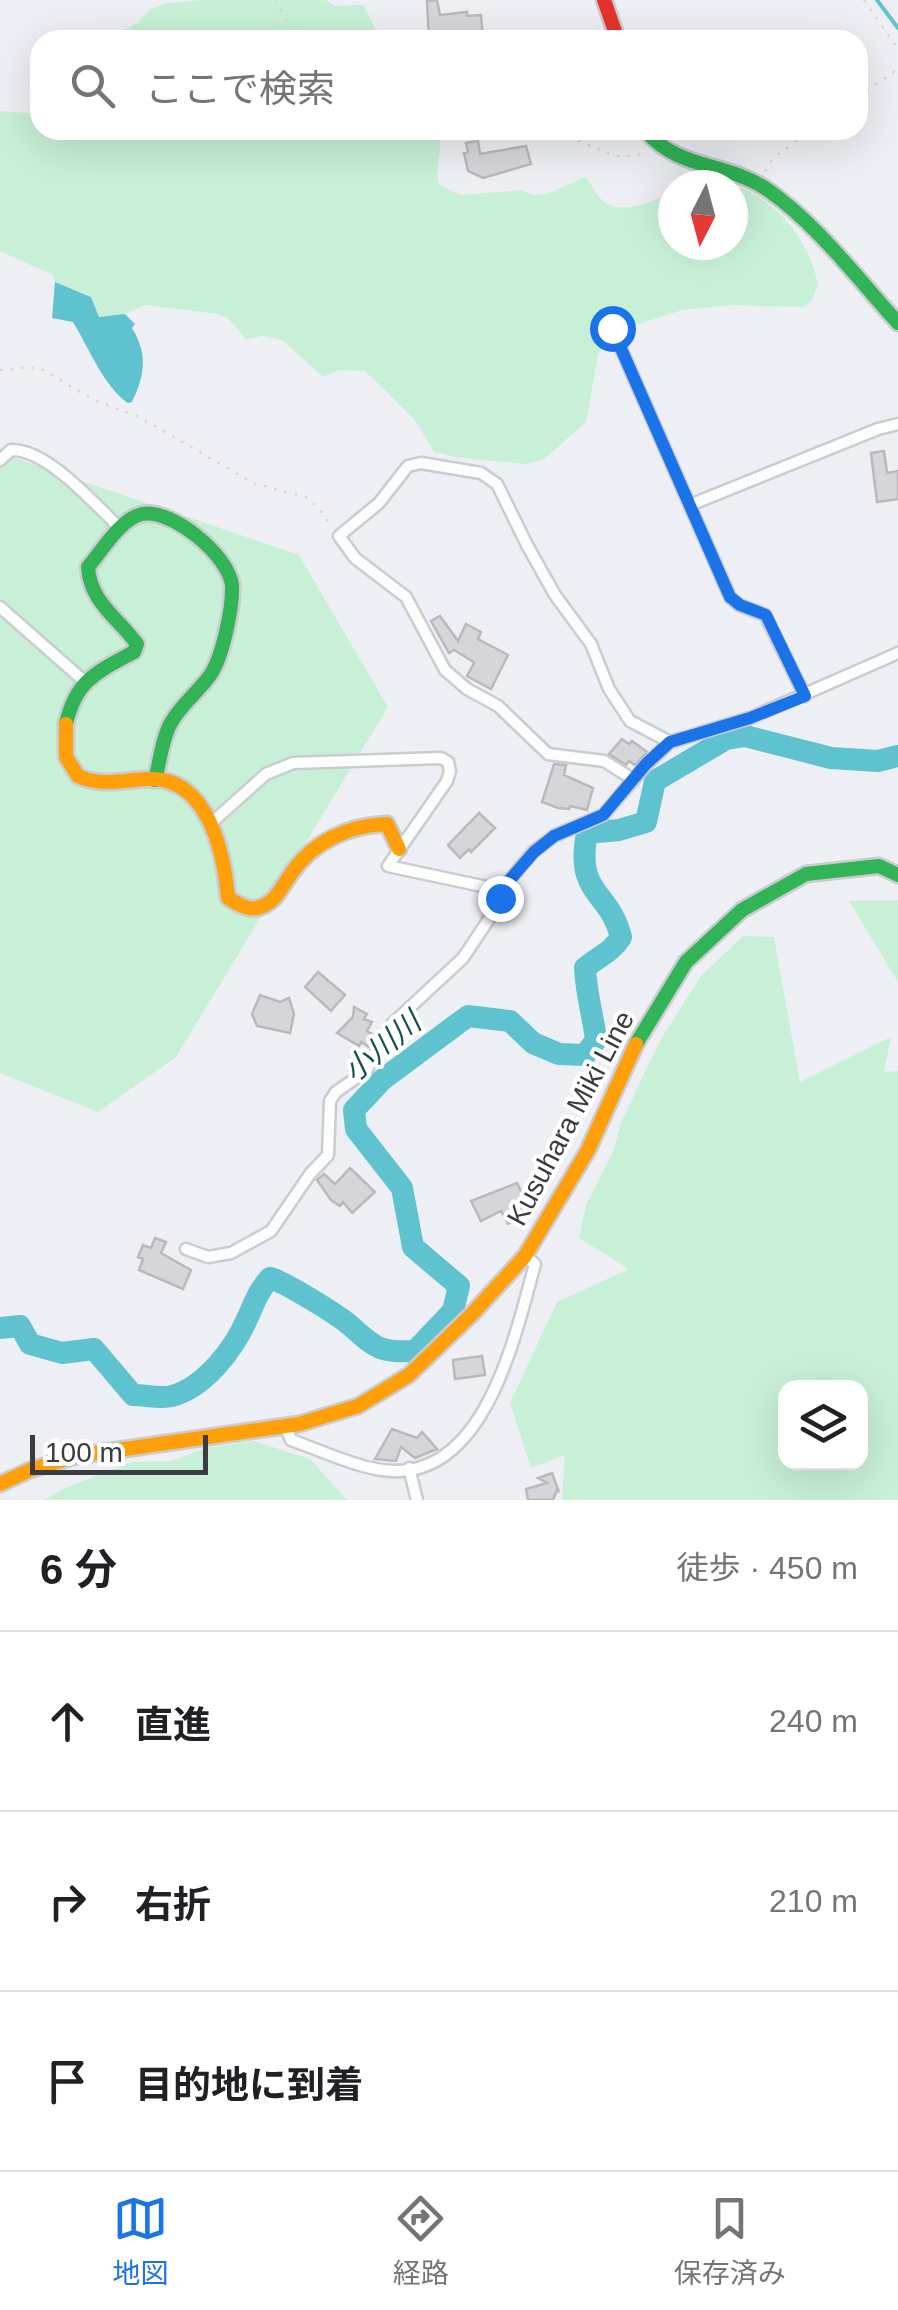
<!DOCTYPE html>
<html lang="ja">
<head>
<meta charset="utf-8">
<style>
	body { margin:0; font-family:Arial,"Noto Sans JP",sans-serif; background:#f6f6f6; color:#202124 }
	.controls { position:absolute; right:30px; bottom:30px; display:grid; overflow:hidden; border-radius:20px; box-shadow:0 10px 40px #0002 }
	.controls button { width:90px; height:90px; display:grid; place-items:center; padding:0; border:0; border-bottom:2px solid #e0e0e0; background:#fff; color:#202124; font:50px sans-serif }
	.compass { position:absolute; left:658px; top:170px; width:90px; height:90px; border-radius:50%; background:#fff; box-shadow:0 10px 40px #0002; rotate:186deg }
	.scale { position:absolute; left:30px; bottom:25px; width:178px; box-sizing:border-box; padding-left:10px; border:5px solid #3b3c40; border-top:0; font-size:28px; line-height:35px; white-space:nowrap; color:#3b3c40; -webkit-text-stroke:8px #fff; paint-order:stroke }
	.stop { position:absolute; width:30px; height:30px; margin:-22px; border:8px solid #1a73e8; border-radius:50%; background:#fff }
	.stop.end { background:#1a73e8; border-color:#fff; box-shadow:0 2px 10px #0008 }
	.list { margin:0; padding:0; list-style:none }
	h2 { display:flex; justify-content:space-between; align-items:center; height:130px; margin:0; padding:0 40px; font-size:42px }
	h2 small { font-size:32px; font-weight:400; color:#757577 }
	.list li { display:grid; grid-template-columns:65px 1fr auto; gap:30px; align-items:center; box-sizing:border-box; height:180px; padding:0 40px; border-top:2px solid #e0e0e0 }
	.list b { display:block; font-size:38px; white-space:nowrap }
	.list em { font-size:32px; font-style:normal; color:#757577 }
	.icon { flex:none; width:55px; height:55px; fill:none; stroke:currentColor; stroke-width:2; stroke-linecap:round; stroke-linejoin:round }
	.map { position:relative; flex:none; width:898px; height:1500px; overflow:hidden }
	.search { position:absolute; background:#fff; box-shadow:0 10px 40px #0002; left:30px; right:30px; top:30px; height:110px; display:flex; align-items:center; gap:25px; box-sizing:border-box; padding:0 35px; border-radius:30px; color:#757577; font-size:38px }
	.sheet { height:670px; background:#fff }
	nav { display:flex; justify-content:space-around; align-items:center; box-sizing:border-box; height:140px; border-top:2px solid #e0e0e0; background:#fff; font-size:28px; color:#757577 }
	nav a { display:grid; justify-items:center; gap:5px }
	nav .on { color:#1a73e8 }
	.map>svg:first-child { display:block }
	.green { fill:#c7f0d6; fill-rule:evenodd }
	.water { fill:#5ec3ce }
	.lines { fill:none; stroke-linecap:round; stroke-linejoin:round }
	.stream { stroke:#5ec3ce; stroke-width:4 }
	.river { stroke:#5ec3ce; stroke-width:22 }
	.building { fill:#d6d6da; stroke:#b9b9bd; stroke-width:2.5 }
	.street-casing { stroke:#cbccd0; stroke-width:15 }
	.fast-casing { stroke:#cbccd0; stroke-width:19 }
	.slow-casing { stroke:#cbccd0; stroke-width:19 }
	.jam-casing { stroke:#cbccd0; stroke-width:19 }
	.path { stroke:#d7d7d9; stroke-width:2.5; stroke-dasharray:2.5 8; stroke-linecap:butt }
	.street { stroke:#fcfdfd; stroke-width:10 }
	.fast { stroke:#30b455; stroke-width:14 }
	.slow { stroke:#ff9f0a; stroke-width:14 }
	.jam { stroke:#e5322d; stroke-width:14 }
	.route { stroke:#1a73e8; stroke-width:12 }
	.labels { text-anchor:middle; stroke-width:8; stroke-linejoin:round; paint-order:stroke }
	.street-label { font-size:28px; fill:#3b3c40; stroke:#fff }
	.water-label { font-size:30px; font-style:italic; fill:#174f55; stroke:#fff }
</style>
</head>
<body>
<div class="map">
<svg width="898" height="1500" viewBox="0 0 898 1500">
	<rect width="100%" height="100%" fill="#edeff4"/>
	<path class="green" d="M 204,0 L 326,0 L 335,6 L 364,5 L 380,40 L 107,40 L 138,22 L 151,9 L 168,3 Z
		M 40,109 L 40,130 L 425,132 L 439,136 C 444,153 433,168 439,184 L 460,195 L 521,190 L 533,195 L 547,194 L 585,177 C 591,183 594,191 600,198 C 618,218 653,201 673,193 L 673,245 L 733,245 L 733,185 L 702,185 C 759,175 809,233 818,285 L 811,302 L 803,307 L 730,305 L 682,310 L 630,327 L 608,339 L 598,355 L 586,422 L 543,460 L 526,464 L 460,458 L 434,452 L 415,420 L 365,371 L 339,370 L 323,377 L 282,340 L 263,336 L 246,339 L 228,318 L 218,314 L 145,305 L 113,318 L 99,318 L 91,296 L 55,282 L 53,275 L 0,251 L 0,111 L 29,113 Z
		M 0,453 L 299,555 L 388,707 L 176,1057 L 98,1112 L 0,1073 Z
		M 849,901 L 898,901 L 898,982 Z
		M 743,936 L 774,937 L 800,1082 L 891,1037 L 884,1072 L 898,1071 L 898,1500 L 562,1500 L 565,1455 L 531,1468 L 510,1403 L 557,1302 L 629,1269 L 579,1238 L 586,1205 L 613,1152 L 622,1120 L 662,1037 L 701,976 ZM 786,1388 L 860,1388 L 860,1462 L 786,1462 Z
		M 254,1441 L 310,1459 L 347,1500 L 44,1500 L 67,1487 L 132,1462 L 172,1461 L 206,1448 Z"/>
	<path class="water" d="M 55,282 L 91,297 L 99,317 L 125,314 L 135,324 L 132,328 C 148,354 145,375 132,402 L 128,403 C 104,387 89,348 73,322 L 52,318 Z"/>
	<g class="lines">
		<path class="stream" d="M 877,0 L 898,28"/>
		<path class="river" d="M 0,1328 L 20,1326 L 30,1344 L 62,1353 L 94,1349 L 133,1395 C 145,1395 161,1399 172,1396 C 205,1387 234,1349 247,1319 C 254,1304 258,1291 270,1278 C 285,1282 340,1316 352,1327 C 376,1349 382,1353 415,1351 L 453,1311 L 459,1286 L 413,1247 L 402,1188 L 356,1129 L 354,1110 L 382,1080 L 468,1016 L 510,1021 L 533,1043 L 559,1054 L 585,1055 L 596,1040 C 593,1015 586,993 585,968 C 598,957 612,952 621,937 C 609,889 575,896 587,833 L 619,830 L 646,822 L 655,781 L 726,739 L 745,736 L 831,758 L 878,761 L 898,756"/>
	</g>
	<path class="building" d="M 437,0 L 440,15 L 467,12 L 467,16 L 481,15 L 483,40 L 429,40 L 427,1 Z
		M 478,141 L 480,154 L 526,146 L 531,164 L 483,178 L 468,171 L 464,153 L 468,152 L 466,143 Z
		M 884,451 L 887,473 L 898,471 L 898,499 L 877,502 L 871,453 Z
		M 440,616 L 458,641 L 466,624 L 481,632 L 478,639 L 508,655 L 491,689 L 467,676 L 474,663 L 472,661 L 454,650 L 449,653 L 431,621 Z
		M 622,739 L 629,744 L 632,741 L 647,752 L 635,765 L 629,761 L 626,765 L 609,754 Z
		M 554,764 L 566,765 L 564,775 L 593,788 L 587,810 L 570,806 L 569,809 L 558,808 L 542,802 Z
		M 479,813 L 495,828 L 471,852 L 469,849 L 460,858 L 448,845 Z
		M 318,972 L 345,995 L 331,1011 L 305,987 Z
		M 260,995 L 280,1002 L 289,998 L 294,1014 L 290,1033 L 257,1026 L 252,1014 Z
		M 354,1007 L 367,1014 L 364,1019 L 372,1022 L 367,1031 L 375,1036 L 369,1047 L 361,1042 L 359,1046 L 337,1033 L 353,1017 Z
		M 350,1168 L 375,1192 L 352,1213 L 343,1202 L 340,1206 L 331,1200 L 317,1180 L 324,1174 L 335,1184 Z
		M 517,1183 L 526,1201 L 520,1204 L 526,1216 L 508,1224 L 501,1211 L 481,1221 L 471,1201 Z
		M 155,1238 L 166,1242 L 161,1253 L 191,1270 L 183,1289 L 139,1270 L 143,1259 L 138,1257 L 143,1245 L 151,1248 Z
		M 482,1356 L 485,1375 L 455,1379 L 453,1360 Z
		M 392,1429 L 417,1438 L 422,1432 L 437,1449 L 415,1458 L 401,1447 L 396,1461 L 375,1459 Z
		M 552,1473 L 559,1492 L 557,1490 L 553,1500 L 528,1500 L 526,1489 L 547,1483 L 538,1478 Z"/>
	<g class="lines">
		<defs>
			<path id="street" d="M 612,328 L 730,597 L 739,605 L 765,615 L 805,696
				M 0,460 L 11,450 C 48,449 95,505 121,529
				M 690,505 L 878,429 L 898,424
				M 0,607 L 84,681
				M 634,780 L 604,761 L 548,754 L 498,706 L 467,689 L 445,670 L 406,597 L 355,558 L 339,536 L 379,503 L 408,466 L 421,463 L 481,473 L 497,484 L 527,545 L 555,595 L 591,644 L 609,689 L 630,721 L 670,742
				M 209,825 L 266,774 L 293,763 L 441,758 L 448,762 L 450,771 L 447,781 L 388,866 L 501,890
				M 186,1249 L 208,1257 L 231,1253 L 271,1231 L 310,1174 L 328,1155 L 330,1101 L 336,1092 L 366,1071 L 391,1025 L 463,958 L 489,919 L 501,890 L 533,852 L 554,836 L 603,815 L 646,765 L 670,742 L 750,718 L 898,653
				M 285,1426 L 291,1440 C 317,1449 344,1462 371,1468 C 482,1495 514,1340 535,1264 L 525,1256
				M 409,1468 L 417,1500"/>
			<path id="fast" d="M 645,130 C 679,171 726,161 768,190 C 818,225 857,278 898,323
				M 66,724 C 76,680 97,672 134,652 L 137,644 C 118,618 90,602 88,567 C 102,551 120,519 142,514 C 172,508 229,556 232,585 C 233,607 223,655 211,674 C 199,691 182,704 172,721 C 162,737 160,762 155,780
				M 636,1044 L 686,962 L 742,910 L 806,874 L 879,866 L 898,875"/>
			<path id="slow" d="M 66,724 L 66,757 L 78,776 C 101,787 123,780 148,779 C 208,776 224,853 228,898 C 239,905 252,913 265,905 C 277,899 283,885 291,874 C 312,842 349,825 387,824 L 399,849
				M 0,1484 L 30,1470 L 76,1456 L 299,1424 L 358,1406 L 409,1375 L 472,1314 L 525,1256 L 588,1150 L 636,1044"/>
			<path id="jam" d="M 604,0 L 618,40"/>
		</defs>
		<use href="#street" class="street-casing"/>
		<use href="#fast" class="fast-casing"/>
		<use href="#slow" class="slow-casing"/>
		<use href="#jam" class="jam-casing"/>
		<path class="path" d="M 276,0 L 295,40
			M 864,0 L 898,49
			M 858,97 L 898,69
			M 445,130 L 490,139 L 552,130 L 615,156 L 636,156 L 645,151
			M 765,171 L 774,157 L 812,130
			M 0,370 L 29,367 L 43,370 L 92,399 L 139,417 L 253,483 L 305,497 L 319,508 L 332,527"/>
		<use href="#street" class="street"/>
		<use href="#fast" class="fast"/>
		<use href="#slow" class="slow"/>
		<use href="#jam" class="jam"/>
	</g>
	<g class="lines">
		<path class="route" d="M 500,898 L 501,890 L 534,852 L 554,836 L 603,815 L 646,764 L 670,742 L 750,718 L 805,696 L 766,615 L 740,605 L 730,597 L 612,328"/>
	</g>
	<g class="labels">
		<g class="street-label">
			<text transform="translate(570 1118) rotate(-62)" y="10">Kusuhara Miki Line</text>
		</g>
		<g class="water-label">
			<text transform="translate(382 1047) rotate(-40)" y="10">小川川</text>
		</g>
	</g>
</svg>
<div class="controls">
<button><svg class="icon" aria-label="layers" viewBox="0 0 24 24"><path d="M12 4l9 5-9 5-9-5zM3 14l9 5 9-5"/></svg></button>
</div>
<svg class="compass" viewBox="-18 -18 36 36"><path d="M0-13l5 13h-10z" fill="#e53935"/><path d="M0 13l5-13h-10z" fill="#757577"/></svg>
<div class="scale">100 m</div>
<div class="stop" style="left:612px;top:328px"></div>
<div class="stop end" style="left:500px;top:898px"></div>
<div class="search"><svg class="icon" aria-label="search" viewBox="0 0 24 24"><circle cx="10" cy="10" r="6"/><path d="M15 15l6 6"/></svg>ここで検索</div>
</div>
<section class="sheet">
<h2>6 分<small>徒歩 · 450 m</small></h2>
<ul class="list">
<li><svg class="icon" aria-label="ahead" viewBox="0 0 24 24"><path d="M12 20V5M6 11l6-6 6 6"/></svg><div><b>直進</b></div><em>240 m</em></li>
<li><svg class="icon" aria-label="right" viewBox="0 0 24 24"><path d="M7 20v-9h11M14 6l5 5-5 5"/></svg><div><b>右折</b></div><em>210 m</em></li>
<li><svg class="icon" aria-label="arrive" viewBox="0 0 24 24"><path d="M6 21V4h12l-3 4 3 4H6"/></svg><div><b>目的地に到着</b></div></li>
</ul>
</section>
<nav>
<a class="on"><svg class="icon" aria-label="map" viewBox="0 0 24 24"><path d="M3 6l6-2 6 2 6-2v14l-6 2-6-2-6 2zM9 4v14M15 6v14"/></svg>地図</a>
<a><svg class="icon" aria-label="directions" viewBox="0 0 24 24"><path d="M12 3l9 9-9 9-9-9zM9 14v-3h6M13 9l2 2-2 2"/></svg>経路</a>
<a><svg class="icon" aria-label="saved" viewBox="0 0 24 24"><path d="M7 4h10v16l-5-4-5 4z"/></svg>保存済み</a>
</nav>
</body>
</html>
